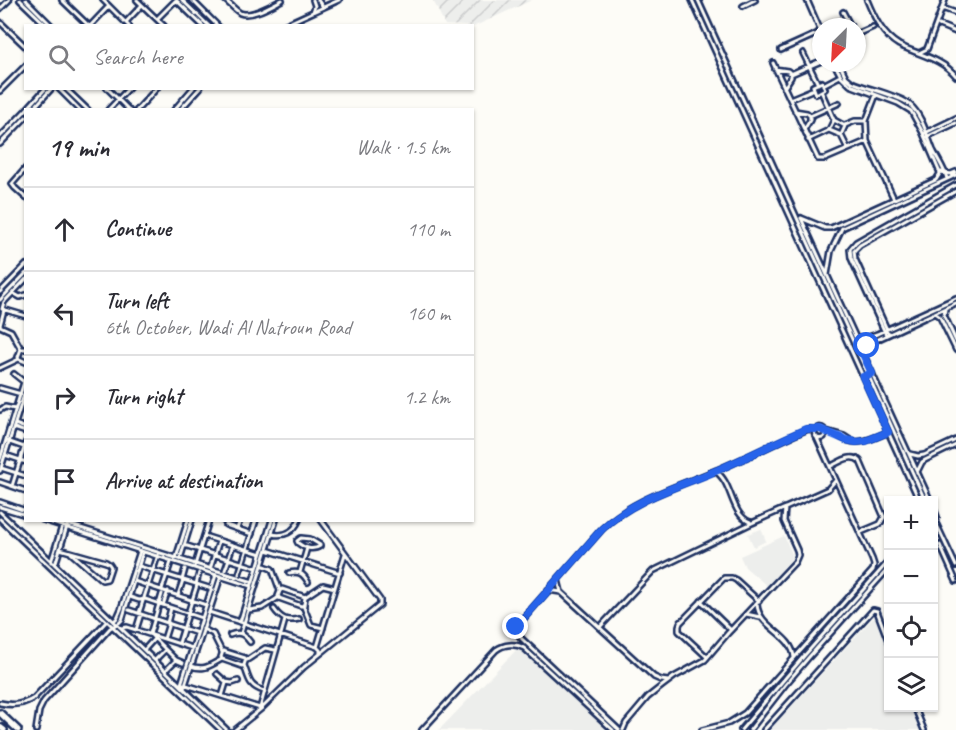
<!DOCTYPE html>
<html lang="en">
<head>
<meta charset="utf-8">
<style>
	body { margin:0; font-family:Caveat,sans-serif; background:#f2f2f3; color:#2b2b33 }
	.controls { position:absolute; right:18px; bottom:18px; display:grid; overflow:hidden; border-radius:0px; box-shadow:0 2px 4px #0004 }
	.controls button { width:54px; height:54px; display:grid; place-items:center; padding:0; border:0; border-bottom:2px solid #e1e1e2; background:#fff; color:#2b2b33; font:30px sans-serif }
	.compass { position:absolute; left:812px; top:18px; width:54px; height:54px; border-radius:50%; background:#fff; box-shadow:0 2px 4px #0004; rotate:204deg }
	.stop { position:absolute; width:18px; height:18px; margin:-14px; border:4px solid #2563eb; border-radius:50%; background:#fff }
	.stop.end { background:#2563eb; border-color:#fff; box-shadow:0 2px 6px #0008 }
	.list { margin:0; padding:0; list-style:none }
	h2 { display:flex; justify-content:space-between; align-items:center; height:78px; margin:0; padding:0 24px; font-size:26px }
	h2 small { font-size:20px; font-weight:400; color:#7c7c81 }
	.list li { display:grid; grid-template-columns:39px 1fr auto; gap:18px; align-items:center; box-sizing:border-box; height:84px; padding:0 24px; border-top:2px solid #e1e1e2 }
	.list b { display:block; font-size:22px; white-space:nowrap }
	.list p { margin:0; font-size:20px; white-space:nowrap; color:#7c7c81 }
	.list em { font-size:20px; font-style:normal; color:#7c7c81 }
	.icon { flex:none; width:33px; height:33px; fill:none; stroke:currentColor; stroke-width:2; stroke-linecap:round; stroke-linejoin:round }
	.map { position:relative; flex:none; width:956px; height:730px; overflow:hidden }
	.search { position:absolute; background:#fff; box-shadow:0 2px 4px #0004; left:24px; top:24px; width:450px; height:66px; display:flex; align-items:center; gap:15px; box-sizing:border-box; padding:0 21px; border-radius:0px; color:#7c7c81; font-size:22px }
	.panel { position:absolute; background:#fff; box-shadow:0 2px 4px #0004; left:24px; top:108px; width:450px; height:414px; border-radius:0px }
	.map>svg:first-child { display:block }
	.built { fill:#edeeec }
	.industrial { fill:url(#industrial-furrows) }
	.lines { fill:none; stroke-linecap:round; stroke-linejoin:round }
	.minor-casing { stroke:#1b2f5e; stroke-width:8 }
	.highway-casing { stroke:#1b2f5e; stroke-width:10 }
	.minor { stroke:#fdfcf7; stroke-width:3 }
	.highway { stroke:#fdfcf7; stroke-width:5 }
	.route { stroke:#2563eb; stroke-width:8 }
</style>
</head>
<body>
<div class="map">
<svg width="956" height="730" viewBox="0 0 956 730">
	<defs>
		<pattern id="industrial-furrows" width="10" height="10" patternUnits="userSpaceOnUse" patternTransform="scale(1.5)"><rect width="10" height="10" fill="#edeeec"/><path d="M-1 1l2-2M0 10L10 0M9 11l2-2" fill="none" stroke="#cbcccd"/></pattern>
	</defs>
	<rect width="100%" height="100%" fill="#fdfcf7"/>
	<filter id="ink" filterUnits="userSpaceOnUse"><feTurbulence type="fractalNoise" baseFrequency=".0167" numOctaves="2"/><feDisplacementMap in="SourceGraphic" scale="12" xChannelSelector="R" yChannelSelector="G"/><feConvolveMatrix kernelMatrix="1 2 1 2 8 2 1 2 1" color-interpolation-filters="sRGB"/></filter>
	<g filter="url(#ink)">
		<path class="built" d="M 761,529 L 766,541 L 754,547 L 748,534 Z
			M 784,536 L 792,554 L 792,558 L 767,586 L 745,567 L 740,556 Z
			M 875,616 L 888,649 L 888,708 L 911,708 L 920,730 L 770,730 Z
			M 519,647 L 611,730 L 439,730 Z"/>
		<path class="industrial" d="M 433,0 L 532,0 L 473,27 L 472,26 L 445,25 Z"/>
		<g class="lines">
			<defs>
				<path id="minor" d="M 20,0 L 47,26
					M 26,0 L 52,26
					M 62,0 L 89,26
					M 103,0 L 129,26
					M 137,0 L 164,26
					M 182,0 L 209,26
					M 192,0 L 218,26
					M 225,0 C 230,4 235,10 240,13 C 251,18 272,5 282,0
					M 318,0 L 323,7
					M 692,0 L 919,500
					M 698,0 L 925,500
					M 807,0 L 821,32
					M 867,0 C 874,17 882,35 899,45 C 919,55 941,58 956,76
					M 743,6 L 755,0
					M 942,8 L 956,13
					M 0,9 L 9,0
					M 313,12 L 315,6 L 313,0
					M 843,12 L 851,27
					M 157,19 L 176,0 L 203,26
					M 0,22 L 26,47
					M 126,22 L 142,5
					M 939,25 L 956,32
					M 90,26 L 109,6
					M 282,26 L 339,0
					M 857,34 L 873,27
					M 781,50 L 821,32
					M 803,53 L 818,84
					M 919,53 L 927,49 L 945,0
					M 773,63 L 818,159 L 825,159 L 867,141
					M 834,63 L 841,76 L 850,85 L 898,103 L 911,111 L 922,131 L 940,173
					M 839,63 L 846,77 L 852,82 C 867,89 898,95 909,104 C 922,115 927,135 933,150 C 937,158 946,172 947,179
					M 775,69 L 788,71 L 791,74 L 791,77 L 784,88
					M 791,74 L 821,61
					M 822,82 L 825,89 L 816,94 L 813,86 Z
					M 823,85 L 840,76
					M 58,88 L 80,110
					M 65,88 L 88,110
					M 107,88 L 129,110
					M 0,91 L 26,65
					M 821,91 L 834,120
					M 876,95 L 866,121 L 867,141 L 894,199
					M 790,99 L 814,89
					M 26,110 L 46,88
					M 32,110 L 52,88
					M 108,110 L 129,88
					M 137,110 L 157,88
					M 174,110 L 193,88
					M 180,110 L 200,88
					M 795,111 L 807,113 L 810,116 L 810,120 L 804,130
					M 810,116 L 839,103
					M 834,120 L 845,126 L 841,135 L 829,130 Z
					M 845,125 L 855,121 L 866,121
					M 925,133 L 956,118
					M 841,135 L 848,149
					M 0,137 L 26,110
					M 926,137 L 956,123
					M 808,140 L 829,130
					M 0,144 L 26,117
					M 26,168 L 12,184 L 15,188 L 26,198
					M 801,218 L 930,500
					M 801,218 L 825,228 L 831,228 L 936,180 L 941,172 L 951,174 L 956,172
					M 827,275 L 831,251 L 842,228 L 956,175
					M 0,292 L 26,265
					M 13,293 L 20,297 L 26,295
					M 0,300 L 26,273
					M 2,309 L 4,302 L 26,279
					M 2,309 L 26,316
					M 945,309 L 944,315 L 956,341
					M 936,314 L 940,317 L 956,350
					M 0,325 L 4,310
					M 0,326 L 11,331 L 21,349
					M 889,334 L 855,259 L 854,251 L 860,245 L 956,191
					M 886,335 L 851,258 L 850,249 L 856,242 L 956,185
					M 856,338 L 866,338 L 877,334 L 956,298
					M 26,349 L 21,349 L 18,357 L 19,359 L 26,362
					M 863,354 L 866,348 L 872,342 L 956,303
					M 0,368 L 19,359
					M 14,374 L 24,382
					M 0,388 L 21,394
					M 0,410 L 5,407 L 15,409
					M 15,424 L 26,428
					M814.5 433a5.5 5.5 0 1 1 11 0a5.5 5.5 0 1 1-11 0Z
					M 14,428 L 26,432
					M 826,431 L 844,436 L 850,440
					M 839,436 C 856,448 871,439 888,432
					M 7,441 L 24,447
					M 910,454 L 918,456 L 924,455 L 956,440
					M 5,455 L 26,462
					M 0,459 L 24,382
					M 831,466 C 840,462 851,453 860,461 L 884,517 L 880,524 L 861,532
					M 1,468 L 26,476
					M 0,471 L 24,395
					M 715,471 C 733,482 730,514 750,522
					M 917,472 L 922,462 L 925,460 L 956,445
					M 0,482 L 26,491
					M 12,486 L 26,442
					M 0,502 L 26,511
					M 0,507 L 26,515
					M 934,509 L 937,517 L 935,521
					M 0,512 L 227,730
					M 0,519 L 221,730
					M 934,519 L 956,566
					M 43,520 L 251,586
					M 55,520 L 253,582
					M 224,521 L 224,520
					M 226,525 L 252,534
					M 237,529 L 240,520
					M 272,534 C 284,537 294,532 299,520
					M 204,536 L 261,554
					M 301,538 L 310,539 L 320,545 L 320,546 C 313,551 304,548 298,543 L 297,541 Z
					M 184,545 L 257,568
					M 940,545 L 956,581
					M 60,549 L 106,562 L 109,564 L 111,567 L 107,579 L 102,580 L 71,553
					M 267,550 L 340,573
					M 176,558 L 188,520
					M 180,559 L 192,520
					M 228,559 L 233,545
					M 51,562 L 64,520
					M 55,565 L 69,520
					M 195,565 L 209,520
					M 262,565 L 272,569 L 280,591
					M 139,566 L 212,589
					M 211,566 L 219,541
					M 225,570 L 229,559
					M 300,572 L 307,548
					M 289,573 C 299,571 303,573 308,582
					M 239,574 L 256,520
					M 182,580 L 185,569
					M 558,580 L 561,592 L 654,677 L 661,680 L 668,681
					M 134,581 L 206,605
					M 196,584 L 199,573
					M 162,589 L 171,562
					M 282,589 L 305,597 L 304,605 L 301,606 L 279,598 L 278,596 L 280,591 Z
					M 548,590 L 561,592
					M 162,594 L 150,634 L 176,660 L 183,663
					M 178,595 L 183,580
					M 130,597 L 139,600 L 145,599 L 202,618
					M 305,597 L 323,585 L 335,588
					M 701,601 L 731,630
					M 757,604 C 758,628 793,634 794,658
					M 163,605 L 168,591
					M 303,605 L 311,625 L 323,628
					M 274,609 C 281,619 287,622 299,619
					M 129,610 L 197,633
					M 249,610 L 262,608 L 279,597
					M 209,612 L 317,647 L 320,650 L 320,653
					M 139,613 L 158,555
					M 188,613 L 197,585
					M 746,614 L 760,617
					M 114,621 L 117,618 L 121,609 L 140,551
					M 240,622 L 272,520
					M 167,623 L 171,608
					M 600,627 L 653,571 L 752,523 L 828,489 L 836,480
					M 121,628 L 127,627 L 192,648
					M 203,629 L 213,634 L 222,652
					M 136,630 L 141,614
					M 241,633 L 276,520
					M 230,635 C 240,631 244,634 250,642
					M 164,639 L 169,623
					M 179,643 L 188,614
					M 317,647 L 345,554
					M 145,649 L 154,639
					M 223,651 L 245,658 L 246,659 L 244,665 L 242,666 L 222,659 L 221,657 Z
					M 707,657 L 679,631 L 679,626 L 680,623 L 724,578 L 732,578 L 736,580 L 759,601
					M 156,659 L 165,650
					M 247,660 L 265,648 L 275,650
					M 244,665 C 249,679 249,687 264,691
					M 191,666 C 205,671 210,665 222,659
					M 165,671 L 176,660
					M 217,674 L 226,682 L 232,683 L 238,681
					M 181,684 L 216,575
					M 183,684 L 260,708
					M 184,688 L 221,576
					M 222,696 L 226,683
					M 0,703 C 13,706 23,705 34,698 L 107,621
					M 260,708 L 285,620
					M 915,708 L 924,730
					M 36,730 L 39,711 L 44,701 L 110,628 L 119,623 L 122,620 L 143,552
					M 235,730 L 262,708 L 304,667 L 380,605 L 380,600 L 321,520
					M 422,730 L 496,650 C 504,644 515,643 524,648 L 613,730
					M 619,730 L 522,639 L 516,632 L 516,627 L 602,529 C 632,500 674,488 712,472 C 740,461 768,446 796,434 L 808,429 L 815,430
					M 623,730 L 626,723 L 648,697 L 662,686 L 674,677 L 705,660 L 728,633 L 795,562 L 798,555 L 797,550 L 784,521 L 785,508
					M 702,730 L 729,723 L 745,713 L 873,570 L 874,565 L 872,559 L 816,436
					M 741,730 L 804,656 L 888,562
					M 750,730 L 785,685 L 809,657 L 888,569
					M 764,730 L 873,610 L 877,611 L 888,640"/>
				<path id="highway" d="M 0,713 L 18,730
					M 0,727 L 4,730"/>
			</defs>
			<use href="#minor" class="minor-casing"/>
			<use href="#highway" class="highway-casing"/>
			<use href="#minor" class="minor"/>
			<use href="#highway" class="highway"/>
		</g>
	</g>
	<g class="lines" filter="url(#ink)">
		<path class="route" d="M 516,627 L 602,529 C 632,500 675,488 713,472 C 744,459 774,443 806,429 L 820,429 L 846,440 L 856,442 L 866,441 L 888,432 L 863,377 L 872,373 L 863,354 L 867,346"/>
	</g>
</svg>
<div class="controls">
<button>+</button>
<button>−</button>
<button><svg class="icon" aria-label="locate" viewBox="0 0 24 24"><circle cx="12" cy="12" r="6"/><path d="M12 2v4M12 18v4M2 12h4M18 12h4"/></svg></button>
<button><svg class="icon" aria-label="layers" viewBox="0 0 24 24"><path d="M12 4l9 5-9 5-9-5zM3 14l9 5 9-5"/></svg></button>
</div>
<svg class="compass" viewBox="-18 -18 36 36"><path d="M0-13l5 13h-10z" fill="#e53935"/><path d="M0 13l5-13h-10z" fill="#7c7c81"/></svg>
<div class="stop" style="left:867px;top:346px"></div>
<div class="stop end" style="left:516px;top:627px"></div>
<div class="search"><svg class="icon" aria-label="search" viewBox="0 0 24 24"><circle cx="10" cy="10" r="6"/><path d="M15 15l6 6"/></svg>Search here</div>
<section class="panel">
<h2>19 min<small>Walk · 1.5 km</small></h2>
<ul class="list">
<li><svg class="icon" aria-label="ahead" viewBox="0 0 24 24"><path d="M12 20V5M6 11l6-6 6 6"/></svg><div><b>Continue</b></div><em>110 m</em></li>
<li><svg class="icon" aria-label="left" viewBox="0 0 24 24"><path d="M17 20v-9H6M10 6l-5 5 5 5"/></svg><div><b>Turn left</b><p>6th October, Wadi Al Natroun Road</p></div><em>160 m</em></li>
<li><svg class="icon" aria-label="right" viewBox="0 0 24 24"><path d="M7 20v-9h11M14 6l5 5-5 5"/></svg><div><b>Turn right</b></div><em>1.2 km</em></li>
<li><svg class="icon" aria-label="arrive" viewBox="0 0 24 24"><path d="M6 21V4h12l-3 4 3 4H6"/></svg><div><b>Arrive at destination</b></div></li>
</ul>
</section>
</div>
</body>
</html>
